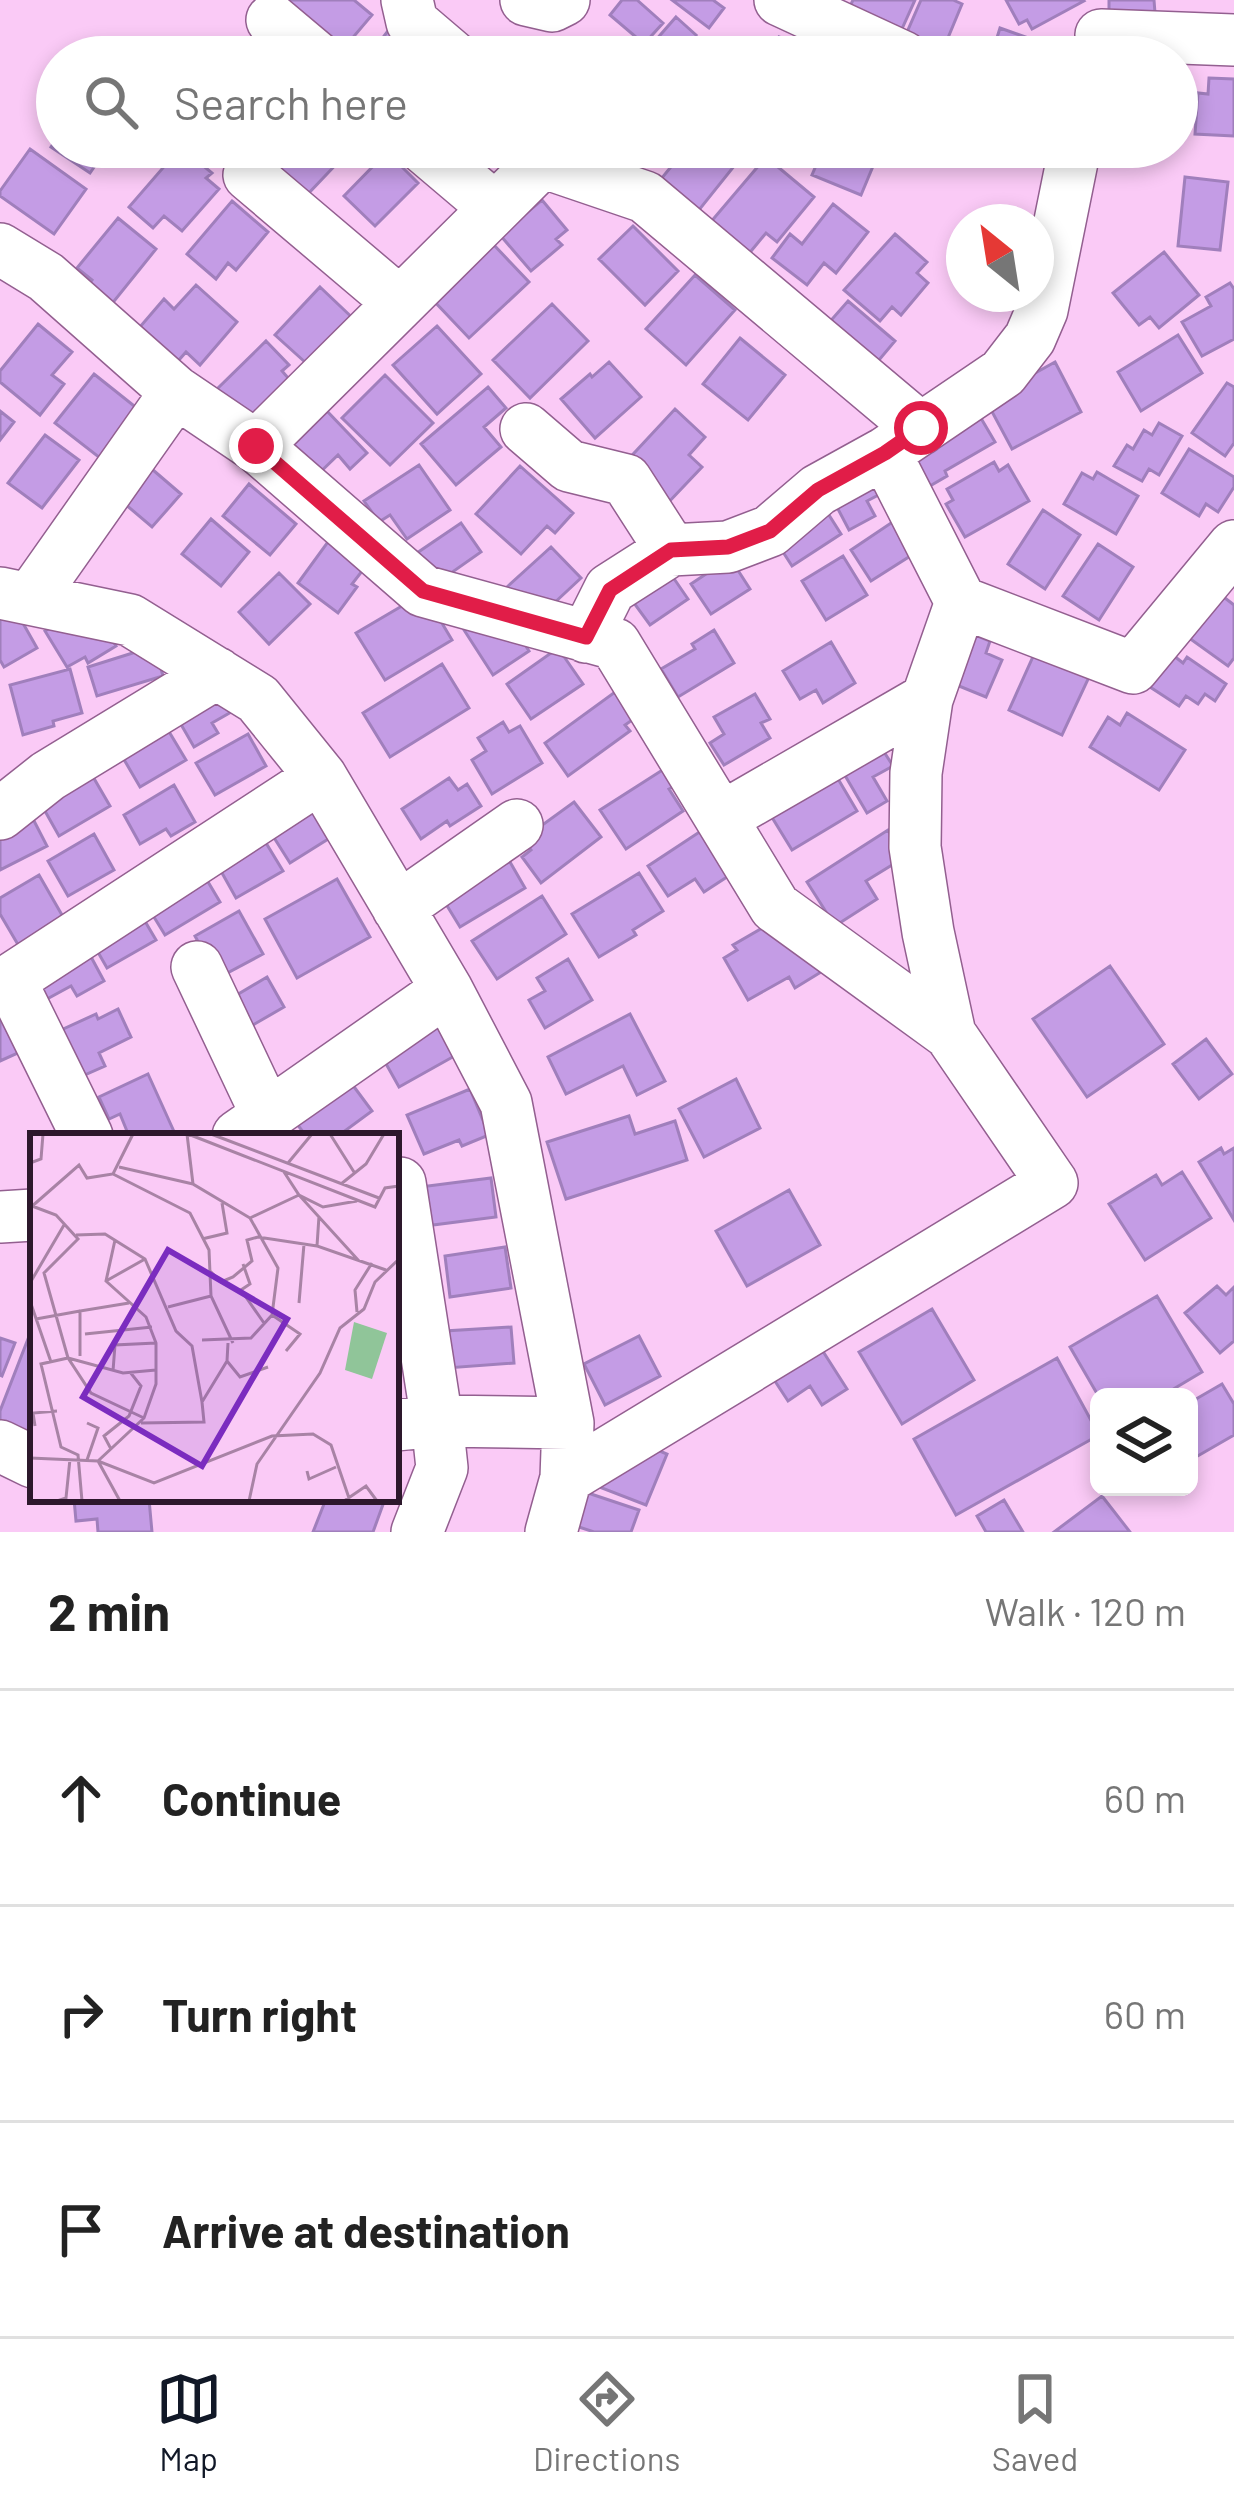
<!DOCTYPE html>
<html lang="en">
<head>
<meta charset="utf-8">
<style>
	body { margin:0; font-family:Barlow,sans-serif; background:#f2f2f2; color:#222 }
	.controls { position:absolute; right:36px; bottom:36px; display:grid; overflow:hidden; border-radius:18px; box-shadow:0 6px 18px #0003 }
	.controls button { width:108px; height:108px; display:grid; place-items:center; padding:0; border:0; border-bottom:3px solid #e0e0e0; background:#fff; color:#222; font:60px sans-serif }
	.compass { position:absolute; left:946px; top:204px; width:108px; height:108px; border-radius:50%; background:#fff; box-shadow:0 6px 18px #0003; rotate:330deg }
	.stop { position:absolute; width:36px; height:36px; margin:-27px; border:9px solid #e11d48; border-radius:50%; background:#fff }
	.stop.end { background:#e11d48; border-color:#fff; box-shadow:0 3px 12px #0008 }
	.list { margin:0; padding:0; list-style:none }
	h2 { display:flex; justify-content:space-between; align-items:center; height:156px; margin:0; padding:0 48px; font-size:51px }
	h2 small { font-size:39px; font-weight:400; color:#767676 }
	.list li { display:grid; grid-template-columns:78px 1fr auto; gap:36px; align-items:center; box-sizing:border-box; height:216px; padding:0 48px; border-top:3px solid #e0e0e0 }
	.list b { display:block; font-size:45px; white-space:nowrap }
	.list em { font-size:39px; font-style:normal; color:#767676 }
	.icon { flex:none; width:66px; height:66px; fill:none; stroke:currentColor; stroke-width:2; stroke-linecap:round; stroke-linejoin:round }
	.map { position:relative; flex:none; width:1234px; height:1532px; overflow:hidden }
	.search { position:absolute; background:#fff; box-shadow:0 6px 18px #0003; left:36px; right:36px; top:36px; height:132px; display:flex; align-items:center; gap:30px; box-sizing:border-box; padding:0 42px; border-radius:66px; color:#767676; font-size:45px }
	.sheet { height:804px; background:#fff }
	nav { display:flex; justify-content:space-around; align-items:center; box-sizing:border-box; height:168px; border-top:3px solid #e0e0e0; background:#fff; font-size:33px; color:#767676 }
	nav a { display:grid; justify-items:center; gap:6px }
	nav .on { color:#111827 }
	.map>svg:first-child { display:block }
	.building { fill:#c49ce5; stroke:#a07fbc; stroke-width:3 }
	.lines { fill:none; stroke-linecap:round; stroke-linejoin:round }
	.minor-casing { stroke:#935f90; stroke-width:54 }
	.minor { stroke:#fff; stroke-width:51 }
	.route { stroke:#e11d48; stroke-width:15 }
	.inset-road { fill:none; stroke:#a883a5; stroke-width:3 }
	.view { fill:#7b2cbf; fill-opacity:0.15; stroke:#7b2cbf; stroke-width:6 }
	.inset-edge { fill:none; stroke:#2d182c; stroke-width:6 }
</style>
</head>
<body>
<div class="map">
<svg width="1234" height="1532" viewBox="0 0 1234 1532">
	<rect width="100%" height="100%" fill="#facaf6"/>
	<path class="building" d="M 290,0 L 354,0 L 372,15 L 339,54 L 283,8 Z
		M 622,0 L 637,0 L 663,23 L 644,44 L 610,15 Z
		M 672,0 L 713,0 L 724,8 L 709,28 Z
		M 853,0 L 915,0 L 896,42 L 844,19 Z
		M 921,0 L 953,0 L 962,4 L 940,57 L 926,57 L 901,46 Z
		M 1006,0 L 1083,0 L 1084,1 L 1032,29 L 1027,20 L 1019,24 Z
		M 1109,0 L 1154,0 L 1155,13 L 1109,14 Z
		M 676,17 L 696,35 L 675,57 L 672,57 L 655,41 Z
		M 391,27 L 428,57 L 368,57 Z
		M 1000,28 L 1031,39 L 1025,57 L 991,57 Z
		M 779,37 L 819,53 L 818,57 L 771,57 Z
		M 546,38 L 561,55 L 578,40 L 594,57 L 524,57 Z
		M 716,39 L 737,57 L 700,57 Z
		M 1042,46 L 1068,57 L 1038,57 Z
		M 1209,78 L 1234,79 L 1234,136 L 1195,134 L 1198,93 L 1208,94 Z
		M 57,138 L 57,147 L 108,147 L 90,173 L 51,147 Z
		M 181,147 L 212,173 L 206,178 L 219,189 L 182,231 L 164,216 L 153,228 L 129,207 Z
		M 213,147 L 252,147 L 234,166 Z
		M 288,147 L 342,147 L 340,149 L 345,155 L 305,197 L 272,163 Z
		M 449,147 L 490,147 L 470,168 Z
		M 622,147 L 669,147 L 660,157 L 655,152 L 641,166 Z
		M 687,147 L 733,147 L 743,155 L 695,215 L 657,184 Z
		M 824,147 L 881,147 L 861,195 L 812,175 Z
		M 30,149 L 86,189 L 54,234 L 0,196 L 0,191 Z
		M 387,152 L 418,183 L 375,226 L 344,196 Z
		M 766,157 L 814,197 L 777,242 L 766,233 L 747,256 L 709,224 Z
		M 1185,177 L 1228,182 L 1220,250 L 1178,246 Z
		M 542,200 L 567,230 L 556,239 L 562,245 L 531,271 L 500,235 Z
		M 232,201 L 268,232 L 236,270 L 228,263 L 216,279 L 187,254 Z
		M 833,204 L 868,232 L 836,273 L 824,263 L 807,285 L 772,258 L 790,234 L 802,244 Z
		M 118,218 L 156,249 L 111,305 L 87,286 L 92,280 L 77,268 Z
		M 633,226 L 678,271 L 645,305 L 599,259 Z
		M 895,234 L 927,262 L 917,273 L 928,283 L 901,315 L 892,307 L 880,321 L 844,290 Z
		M 493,244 L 529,282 L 469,338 L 433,300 Z
		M 1164,252 L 1199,295 L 1159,328 L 1150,317 L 1139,325 L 1113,293 Z
		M 695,275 L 735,310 L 686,365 L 646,329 Z
		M 1230,283 L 1234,289 L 1234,339 L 1202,356 L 1182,322 L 1211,306 L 1206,297 Z
		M 196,285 L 237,322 L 200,365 L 186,352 L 171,369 L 133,335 L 164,299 L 174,309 Z
		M 320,287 L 360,325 L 316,372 L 275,335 Z
		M 848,301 L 895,341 L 874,366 L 826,326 Z
		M 552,304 L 588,341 L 530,398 L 493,360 Z
		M 38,324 L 72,352 L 52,375 L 64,384 L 40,415 L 0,382 L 0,371 Z
		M 437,326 L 481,374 L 437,414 L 393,365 Z
		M 1178,335 L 1202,373 L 1141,411 L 1118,372 Z
		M 740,338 L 785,375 L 748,420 L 703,384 Z
		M 266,341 L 289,365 L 282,371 L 295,386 L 253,427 L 216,390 Z
		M 609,362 L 641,397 L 595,438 L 561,399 L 590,374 L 592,377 Z
		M 1055,362 L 1081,412 L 1012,449 L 982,393 L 1034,367 L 1037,372 Z
		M 94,374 L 138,409 L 100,458 L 55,423 Z
		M 385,375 L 433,423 L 390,465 L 342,418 Z
		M 1227,383 L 1234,387 L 1234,443 L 1225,456 L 1192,433 Z
		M 488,387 L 506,408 L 484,427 L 501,447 L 456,485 L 421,444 Z
		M 972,403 L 995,442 L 945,471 L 947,476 L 923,490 L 905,460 Z
		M 675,409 L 705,437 L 689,455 L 702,467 L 666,505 L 623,465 Z
		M 326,410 L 367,453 L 350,469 L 338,455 L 309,483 L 280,453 Z
		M 0,411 L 14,422 L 0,440 Z
		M 1159,423 L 1182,436 L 1159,475 L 1149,469 L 1142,481 L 1114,466 L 1127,445 L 1133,449 L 1144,430 L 1152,435 Z
		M 45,435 L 79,460 L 42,508 L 8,483 Z
		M 1189,449 L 1234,477 L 1234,487 L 1218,512 L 1206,504 L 1199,516 L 1162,493 Z
		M 994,462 L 999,471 L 1008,465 L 1029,501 L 965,537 L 946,504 L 953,500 L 947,489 Z
		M 146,464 L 181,494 L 152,527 L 118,498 Z
		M 419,465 L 450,510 L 407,539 L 390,515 L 379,522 L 364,501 Z
		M 520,466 L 573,513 L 555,533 L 547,526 L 521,554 L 476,514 Z
		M 871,467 L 884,492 L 867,501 L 875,516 L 849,530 L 828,490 Z
		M 1097,472 L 1138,496 L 1116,534 L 1064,504 L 1082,473 L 1093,479 Z
		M 249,484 L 296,524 L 270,555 L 223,516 Z
		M 822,504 L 841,534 L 792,566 L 772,535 Z
		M 1043,510 L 1080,535 L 1045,589 L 1008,564 Z
		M 211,519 L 249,552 L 221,586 L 182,554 Z
		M 894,521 L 915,553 L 871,581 L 851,550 Z
		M 461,523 L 481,552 L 434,585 L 414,555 Z
		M 330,539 L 366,566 L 352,584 L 357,587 L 338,613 L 298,583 Z
		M 1098,544 L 1133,567 L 1099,620 L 1063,596 Z
		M 551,547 L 581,578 L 537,619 L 507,587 Z
		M 843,556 L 867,595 L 826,620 L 802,581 Z
		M 730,558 L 750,589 L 711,614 L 691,584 Z
		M 666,567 L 688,599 L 650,625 L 631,599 Z
		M 279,573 L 310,604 L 269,644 L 239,612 Z
		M 424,593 L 452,640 L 385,680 L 356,633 Z
		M 1221,595 L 1234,605 L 1234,658 L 1228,666 L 1189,638 Z
		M 11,602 L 37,648 L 4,667 L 0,660 L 0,608 Z
		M 77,611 L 106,630 L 116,646 L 88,663 L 85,657 L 67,667 L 45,631 Z
		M 490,612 L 513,626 L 529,651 L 493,675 L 464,630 Z
		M 714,630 L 734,663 L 678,697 L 661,669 L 695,649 L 692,644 Z
		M 965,631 L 990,641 L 986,653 L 1002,660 L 986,697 L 944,680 Z
		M 831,642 L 855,683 L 823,703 L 816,690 L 800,699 L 783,671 Z
		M 155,646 L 163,676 L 97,696 L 88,667 Z
		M 558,648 L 583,684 L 531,719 L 507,684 Z
		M 1036,650 L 1090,675 L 1062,735 L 1009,710 Z
		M 1169,652 L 1183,663 L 1187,657 L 1226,684 L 1215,701 L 1205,694 L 1198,704 L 1186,696 L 1179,706 L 1147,685 Z
		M 442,664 L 469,708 L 390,757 L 363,713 Z
		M 70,669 L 82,713 L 53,721 L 54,726 L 23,735 L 10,685 Z
		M 626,684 L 645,711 L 625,725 L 630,731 L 568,776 L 545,743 Z
		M 219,688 L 233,711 L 212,723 L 218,733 L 194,747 L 175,714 Z
		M 755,694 L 770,719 L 761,723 L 770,738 L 724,765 L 710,743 L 724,734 L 714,717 Z
		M 1127,713 L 1185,750 L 1159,790 L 1090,747 L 1108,717 L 1120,725 Z
		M 503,722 L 509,732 L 520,726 L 542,763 L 492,794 L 472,760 L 486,751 L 478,738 Z
		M 165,725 L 186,760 L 140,787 L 119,751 Z
		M 248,734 L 266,766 L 215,795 L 196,763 Z
		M 879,744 L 893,766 L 873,777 L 887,801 L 867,813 L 840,767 Z
		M 831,767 L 857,811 L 792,850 L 765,806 Z
		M 664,769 L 675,786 L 669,789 L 683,811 L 626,849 L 600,810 Z
		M 92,775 L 110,806 L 59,836 L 36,795 Z
		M 449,778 L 458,790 L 467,784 L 481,806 L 450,826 L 447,821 L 421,839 L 402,809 Z
		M 174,785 L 195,822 L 171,836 L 166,829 L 140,844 L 124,815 Z
		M 309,798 L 333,836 L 290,863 L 266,825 Z
		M 574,802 L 601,837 L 541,883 L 522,857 L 531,850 L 523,839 Z
		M 32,817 L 47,846 L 0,870 L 0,834 Z
		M 704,829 L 733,873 L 704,892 L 695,879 L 668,896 L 648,866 Z
		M 888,830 L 905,857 L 866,881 L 877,899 L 835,926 L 807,882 Z
		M 94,834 L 114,870 L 68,896 L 48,861 Z
		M 263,838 L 283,871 L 236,898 L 217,864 Z
		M 510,862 L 525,888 L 460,927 L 438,891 Z
		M 201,870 L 220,902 L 165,935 L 146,904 Z
		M 639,873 L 663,911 L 633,930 L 636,935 L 599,957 L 572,914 Z
		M 39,875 L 66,922 L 20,948 L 0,914 L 0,898 Z
		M 337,879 L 370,937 L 297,978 L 265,919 Z
		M 542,896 L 566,934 L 497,979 L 472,941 Z
		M 136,906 L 156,940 L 107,968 L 87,933 Z
		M 239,911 L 263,954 L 218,978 L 195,936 Z
		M 776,920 L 801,937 L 821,972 L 795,988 L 789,977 L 748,1000 L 724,958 L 737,950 L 733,945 Z
		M 83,942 L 104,981 L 77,996 L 71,986 L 47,999 L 31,970 Z
		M 568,959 L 592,1000 L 545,1028 L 529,1000 L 545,991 L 537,978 Z
		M 1110,966 L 1164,1044 L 1087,1097 L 1033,1019 Z
		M 267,977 L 284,1007 L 246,1029 L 225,1002 Z
		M 0,978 L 31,1047 L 0,1061 Z
		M 118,1009 L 131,1037 L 99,1053 L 105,1066 L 80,1077 L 59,1031 L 96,1014 L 98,1019 Z
		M 630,1014 L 665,1081 L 637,1095 L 623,1066 L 566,1094 L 548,1057 Z
		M 439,1019 L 458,1054 L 399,1087 L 380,1053 Z
		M 1206,1039 L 1232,1074 L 1199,1099 L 1173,1064 Z
		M 148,1074 L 176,1136 L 129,1136 L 120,1114 L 109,1119 L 99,1097 Z
		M 346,1076 L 372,1111 L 338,1136 L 306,1136 L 291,1116 Z
		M 736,1079 L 760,1128 L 704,1157 L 679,1109 Z
		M 470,1089 L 489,1135 L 462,1146 L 459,1140 L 424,1154 L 407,1115 Z
		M 629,1116 L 635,1134 L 675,1121 L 687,1160 L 566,1199 L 547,1142 Z
		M 1221,1148 L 1224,1154 L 1234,1148 L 1234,1220 L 1199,1162 Z
		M 1182,1172 L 1211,1218 L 1145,1260 L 1109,1204 L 1156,1175 L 1162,1185 Z
		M 491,1178 L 496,1217 L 425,1226 L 420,1187 Z
		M 789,1190 L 820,1245 L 747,1286 L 716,1231 Z
		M 505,1247 L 511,1288 L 450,1297 L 445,1256 Z
		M 1217,1286 L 1226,1295 L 1234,1287 L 1234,1341 L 1220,1353 L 1185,1313 Z
		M 1157,1296 L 1202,1372 L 1160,1397 L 1099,1397 L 1070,1347 Z
		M 932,1309 L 974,1380 L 902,1424 L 859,1352 Z
		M 511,1327 L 514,1363 L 447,1368 L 445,1331 Z
		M 639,1336 L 660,1376 L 605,1405 L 584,1364 Z
		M 0,1338 L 15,1343 L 2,1376 L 0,1375 Z
		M 28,1339 L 33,1341 L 33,1435 L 0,1422 L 0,1411 Z
		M 817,1342 L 847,1389 L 822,1405 L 810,1386 L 788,1401 L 769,1372 Z
		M 1057,1358 L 1099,1435 L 956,1515 L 914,1439 Z
		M 1222,1384 L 1234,1404 L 1234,1435 L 1189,1461 L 1189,1403 Z
		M 636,1441 L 667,1454 L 646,1505 L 594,1485 Z
		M 582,1491 L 639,1510 L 631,1532 L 594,1532 L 570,1524 Z
		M 1102,1496 L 1130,1532 L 1054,1532 Z
		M 74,1499 L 149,1499 L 152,1532 L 98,1532 L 97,1519 L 76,1521 Z
		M 326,1499 L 385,1499 L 373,1532 L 313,1532 Z
		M 1004,1500 L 1023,1532 L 986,1532 L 977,1516 Z"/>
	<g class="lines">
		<defs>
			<path id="minor" d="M 407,0 L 412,22 L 453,57
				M 526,0 L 552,6 L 564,0
				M 780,0 L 903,57
				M 272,20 L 316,57
				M 1101,35 L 1234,40
				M 423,147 L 495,208
				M 532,147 L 542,162 L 645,197 L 921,429
				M 249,175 L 400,303
				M 0,249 L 46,277 L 176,392 L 256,446 L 423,591 L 615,644 L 775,907 L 950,1034
				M 526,429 L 569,466 L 626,480 L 671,550 L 610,589 L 586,637
				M 256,446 L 542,162
				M 671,550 L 728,547 L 770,531 L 818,490 L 885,453 L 1003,373 L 1030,338 L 1042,310 L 1075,147
				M 0,593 L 130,620 L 258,699 L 321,777 L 447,990 L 506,1103 L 568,1423 L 566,1478 L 551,1532
				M 31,598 L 176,392
				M 961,602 L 1133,668 L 1234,546
				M 0,814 L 48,776 L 217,673
				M 721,818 L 927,699
				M 398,908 L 517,825
				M 197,967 L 267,1115
				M 87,1136 L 10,980 L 321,777
				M 238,1136 L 447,990
				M 396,1183 L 400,1183 L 437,1421 L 442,1468 L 417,1532
				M 0,1217 L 33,1215
				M 396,1425 L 437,1421 L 568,1423
				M 0,1446 L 33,1462
				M 566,1478 L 1052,1183 L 950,1034 L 928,932 L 915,847 L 916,773 L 927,699 L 961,602 L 885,453"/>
		</defs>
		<use href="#minor" class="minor-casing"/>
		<use href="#minor" class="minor"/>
	</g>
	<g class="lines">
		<path class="route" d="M 256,446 L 423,591 L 586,637 L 610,590 L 671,550 L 728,547 L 770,531 L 818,490 L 885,453 L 921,428"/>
	</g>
	<g transform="translate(30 1133)">
		<rect width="369" height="369" fill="#facaf6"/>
		<path d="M 324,189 L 357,200 L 342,246 L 315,237 Z" fill="#90c599"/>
		<path class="inset-road" d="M 157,1 L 163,51 L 220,85 L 248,135 L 242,182 L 221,205 L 172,207M 158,1 L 345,74 L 355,55 L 369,53M 181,1 L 349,65M 300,1 L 324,39M 0,30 L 11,26 L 13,1M 258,30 L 282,1M 89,34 L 163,51M 254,39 L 269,62 L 293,74 L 327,68M 83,41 L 160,80 L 179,117 L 181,163 L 203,210M 311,51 L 336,31 L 354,1M 2,73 L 26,82 L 48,106 L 14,140 L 38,225 L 93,240 L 126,237M 0,75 L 49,32 L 57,45 L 83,41 L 103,1M 289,83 L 287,113 L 356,137M 220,85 L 269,62 L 329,128M 46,102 L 75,101 L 115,126 L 146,198 L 162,213 L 172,269M 172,106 L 197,100 L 192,70M 85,107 L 76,148 L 116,184 L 126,210 L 126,251 L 114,285 L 68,328 L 90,368M 213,131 L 220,151 L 211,157 L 234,190M 180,138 L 191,149 L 203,144 L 222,128 L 217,107 L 228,104 L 287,113M 76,148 L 115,126M 0,150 L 34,92M 0,168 L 21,229M 269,170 L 274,111M 138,174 L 181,163M 327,179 L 325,157 L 342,130M 242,182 L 270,201 L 256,218M 6,186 L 50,178M 55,201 L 122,194M 50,223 L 50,178 L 99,170M 197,228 L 210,244 L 238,234M 83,238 L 85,212 L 126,210M 57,290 L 68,295 L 57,327M 111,290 L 174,289 L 172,269 L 197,228 L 198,210M 5,293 L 3,280 L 27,278M 81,316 L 74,303 L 99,283 L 111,253 L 100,239M 0,325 L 68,328 L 124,350 L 242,303 L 283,301 L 301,312 L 320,368M 277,338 L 279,346 L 306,334M 27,368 L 36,365 L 40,326M 52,368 L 48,322 L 31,314 L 11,231 L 38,225 L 61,260 L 114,285M 219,368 L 227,331 L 290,240 L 310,195 L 334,176 L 345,149 L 369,126M 314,368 L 336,353 L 347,368"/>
		<path class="view" d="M 138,117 L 257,186 L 172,333 L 53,264 Z"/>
		<rect width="369" height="369" class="inset-edge"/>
	</g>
</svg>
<div class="controls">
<button><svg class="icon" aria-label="layers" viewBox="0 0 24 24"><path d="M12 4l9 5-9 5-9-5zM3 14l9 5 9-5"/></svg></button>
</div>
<svg class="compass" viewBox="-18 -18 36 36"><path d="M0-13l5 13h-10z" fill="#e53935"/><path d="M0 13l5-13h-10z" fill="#767676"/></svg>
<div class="stop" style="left:921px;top:428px"></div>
<div class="stop end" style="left:256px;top:446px"></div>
<div class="search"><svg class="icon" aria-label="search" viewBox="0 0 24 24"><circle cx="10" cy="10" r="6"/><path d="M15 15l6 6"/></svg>Search here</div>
</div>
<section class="sheet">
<h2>2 min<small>Walk · 120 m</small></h2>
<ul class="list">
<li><svg class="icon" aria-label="ahead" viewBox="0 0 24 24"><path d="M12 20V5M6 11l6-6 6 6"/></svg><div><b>Continue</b></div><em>60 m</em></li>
<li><svg class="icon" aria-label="right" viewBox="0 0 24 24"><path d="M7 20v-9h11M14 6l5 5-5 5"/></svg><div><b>Turn right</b></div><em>60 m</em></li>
<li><svg class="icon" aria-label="arrive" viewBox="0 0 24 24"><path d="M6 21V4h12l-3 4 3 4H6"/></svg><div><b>Arrive at destination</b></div></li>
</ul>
</section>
<nav>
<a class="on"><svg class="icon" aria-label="map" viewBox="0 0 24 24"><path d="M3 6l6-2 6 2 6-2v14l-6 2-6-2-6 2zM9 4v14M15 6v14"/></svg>Map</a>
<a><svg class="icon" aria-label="directions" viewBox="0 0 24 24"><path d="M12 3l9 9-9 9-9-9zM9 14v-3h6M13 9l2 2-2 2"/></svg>Directions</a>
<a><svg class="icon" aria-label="saved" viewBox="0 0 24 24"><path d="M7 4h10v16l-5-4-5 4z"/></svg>Saved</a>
</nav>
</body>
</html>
